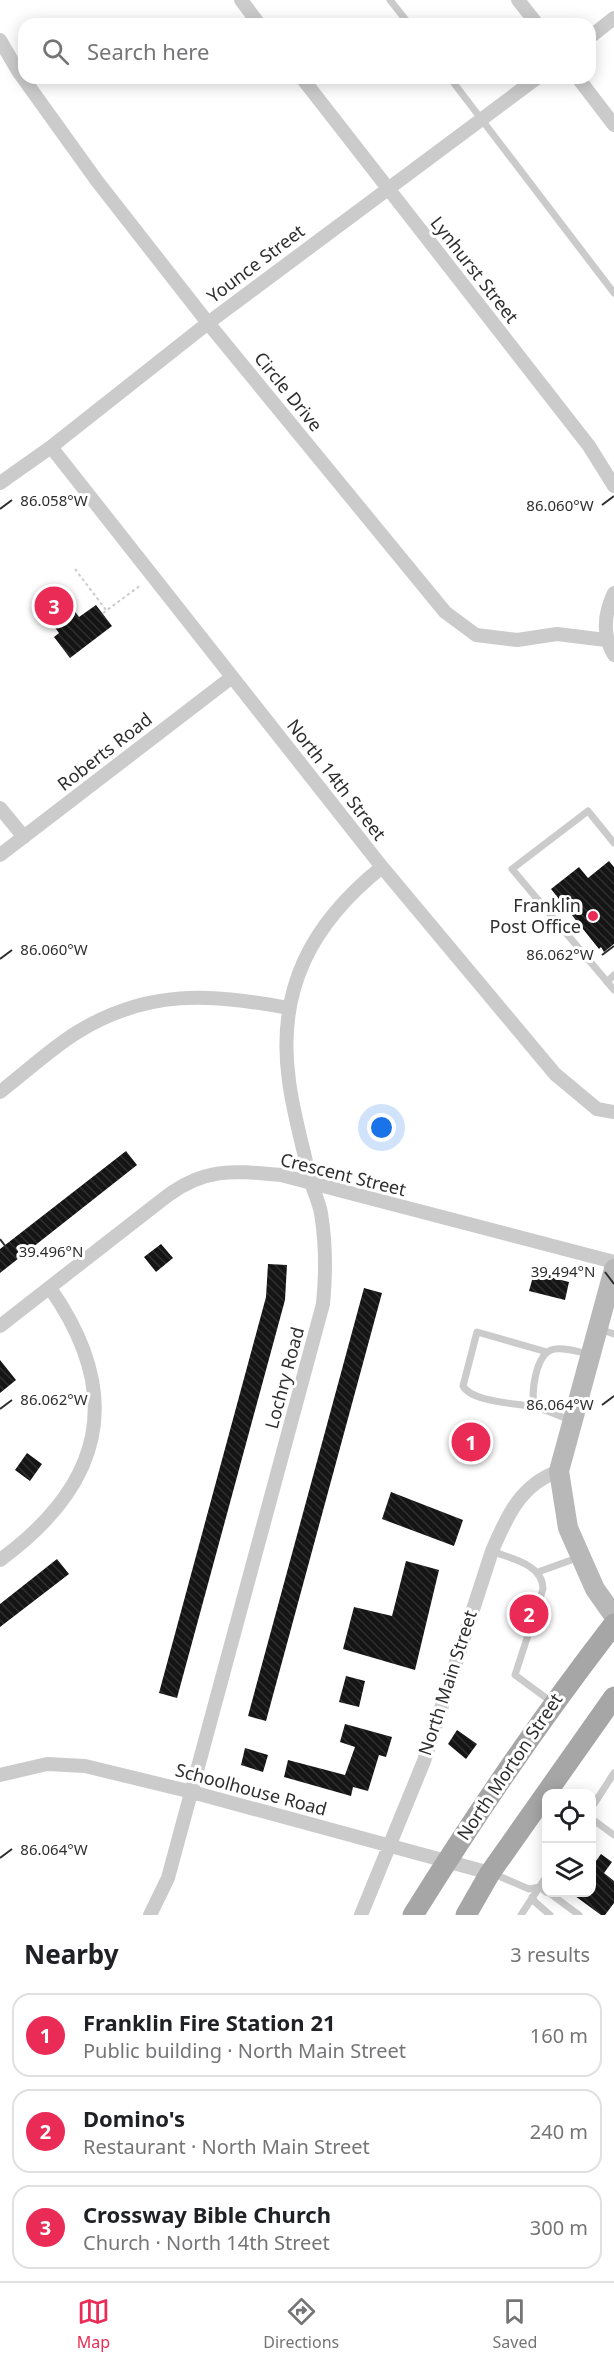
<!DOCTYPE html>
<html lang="en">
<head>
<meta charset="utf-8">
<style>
	body { margin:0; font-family:"Noto Sans",sans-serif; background:#f2f2f2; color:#202124 }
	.controls { position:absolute; right:18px; bottom:18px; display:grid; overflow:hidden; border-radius:12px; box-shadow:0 3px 15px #0003 }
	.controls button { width:54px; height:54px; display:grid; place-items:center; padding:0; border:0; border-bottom:2px solid #e0e0e0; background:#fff; color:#202124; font:30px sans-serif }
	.you { position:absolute; left:382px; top:1128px; width:21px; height:21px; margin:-15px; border:4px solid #fff; border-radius:50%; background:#1a73e8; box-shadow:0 0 0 9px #1a73e833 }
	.badge { display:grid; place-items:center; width:39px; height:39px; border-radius:50%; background:#e92b55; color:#fff; font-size:20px; font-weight:700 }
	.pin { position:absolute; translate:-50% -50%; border:3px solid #fff; box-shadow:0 2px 6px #0006 }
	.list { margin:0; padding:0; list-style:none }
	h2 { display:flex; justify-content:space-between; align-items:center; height:78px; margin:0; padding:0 24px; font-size:26px }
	h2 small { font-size:20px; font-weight:400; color:#757577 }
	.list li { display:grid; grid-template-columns:39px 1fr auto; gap:18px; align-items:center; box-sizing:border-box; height:84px; margin:0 12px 12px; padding:0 12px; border:2px solid #e0e0e0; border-radius:18px }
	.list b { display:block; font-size:22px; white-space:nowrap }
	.list p { margin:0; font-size:20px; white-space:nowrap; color:#757577 }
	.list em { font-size:20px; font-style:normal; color:#757577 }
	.icon { flex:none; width:33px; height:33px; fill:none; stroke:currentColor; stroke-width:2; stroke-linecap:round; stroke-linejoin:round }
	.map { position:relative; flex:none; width:614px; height:1915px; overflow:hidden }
	.search { position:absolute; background:#fff; box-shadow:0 3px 15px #0003; left:18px; right:18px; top:18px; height:66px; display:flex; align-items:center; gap:15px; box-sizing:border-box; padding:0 21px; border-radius:18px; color:#757577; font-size:22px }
	.sheet { height:366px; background:#fff }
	nav { display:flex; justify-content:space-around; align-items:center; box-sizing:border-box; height:84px; border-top:2px solid #e0e0e0; background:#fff; font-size:16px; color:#757577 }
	nav a { display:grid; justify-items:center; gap:3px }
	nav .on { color:#e92b55 }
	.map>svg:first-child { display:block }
	.building { fill:url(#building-back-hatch) }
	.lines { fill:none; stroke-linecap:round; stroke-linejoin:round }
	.path { stroke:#cbcbcb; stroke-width:2; stroke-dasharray:3 3; stroke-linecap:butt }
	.lane { stroke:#cbcbcb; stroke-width:7 }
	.street { stroke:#cbcbcb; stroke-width:14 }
	.secondary { stroke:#b8b8b8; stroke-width:20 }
	.primary { stroke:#a6a6a6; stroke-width:21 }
	.ticks { fill:none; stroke:#2e2e2e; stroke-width:2 }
	.poi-dot { fill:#e92b55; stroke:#fff; stroke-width:2 }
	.labels { text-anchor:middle; stroke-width:6; stroke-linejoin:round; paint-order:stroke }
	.street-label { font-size:18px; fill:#2e2e2e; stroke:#fff }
	.poi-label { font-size:18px; fill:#2e2e2e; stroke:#fff; text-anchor:end }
	.ticks-label { font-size:15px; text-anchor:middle; fill:#2e2e2e; stroke:#fff; stroke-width:6; stroke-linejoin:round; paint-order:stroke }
</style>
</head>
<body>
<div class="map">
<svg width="614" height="1915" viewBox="0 0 614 1915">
	<defs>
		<pattern id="building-back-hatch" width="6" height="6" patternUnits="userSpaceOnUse" patternTransform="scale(1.5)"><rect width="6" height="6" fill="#151515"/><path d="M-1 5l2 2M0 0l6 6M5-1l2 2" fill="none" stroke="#2f2f2f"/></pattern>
	</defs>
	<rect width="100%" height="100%" fill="#fff"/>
	<path class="building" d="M 59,590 L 79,617 L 96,605 L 112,626 L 70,658 L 54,637 L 59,633 L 39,606 Z
		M 609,861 L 614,867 L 614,944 L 604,952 L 601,947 L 599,949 L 551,889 L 579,867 L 588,878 Z
		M 126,1151 L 137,1165 L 0,1273 L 0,1249 Z
		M 161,1244 L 173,1258 L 156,1272 L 144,1257 Z
		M 268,1264 L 287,1265 L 285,1300 L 177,1698 L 159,1693 L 266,1297 Z
		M 534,1273 L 569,1282 L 565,1300 L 529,1291 Z
		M 364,1288 L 382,1293 L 266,1721 L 248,1716 Z
		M 0,1360 L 16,1380 L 0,1393 Z
		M 27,1453 L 42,1464 L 30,1481 L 15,1470 Z
		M 391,1492 L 463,1520 L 454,1546 L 382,1519 Z
		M 57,1559 L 69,1574 L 0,1627 L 0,1604 Z
		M 406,1561 L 439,1570 L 415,1670 L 343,1649 L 354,1607 L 392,1616 Z
		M 346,1676 L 365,1681 L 359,1707 L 339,1702 Z
		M 345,1724 L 392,1737 L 386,1757 L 379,1755 L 368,1791 L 353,1787 L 351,1796 L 284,1777 L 288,1760 L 345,1775 L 355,1747 L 340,1742 Z
		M 457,1730 L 477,1744 L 466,1759 L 448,1744 Z
		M 245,1748 L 268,1755 L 263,1772 L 241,1765 Z
		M 601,1854 L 612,1862 L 604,1873 L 614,1881 L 614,1903 L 605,1915 L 601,1915 L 571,1893 L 591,1893 L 591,1868 Z"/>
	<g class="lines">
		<path class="path" d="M 75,569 L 106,610
			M 52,586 L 57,592
			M 103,613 L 141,585"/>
		<path class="lane" d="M 390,0 L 409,24
			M 450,78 L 614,293
			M 614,843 L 588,811 L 512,869 L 614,990
			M 607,982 L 614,975
			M 599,1329 L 614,1334
			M 547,1352 L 477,1332 L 463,1386 C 472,1403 521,1403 538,1408 C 549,1411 559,1416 570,1420
			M 535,1407 C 530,1394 536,1356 551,1350 C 560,1346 578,1352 589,1354
			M 492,1551 C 511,1559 543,1564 543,1589 L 515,1675 L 553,1703
			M 538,1572 L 577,1558
			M 592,1807 L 614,1773
			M 592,1819 L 614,1835
			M 494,1874 L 529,1889 L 540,1887 L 546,1892
			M 548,1892 L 579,1915
			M 532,1897 L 535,1902 L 550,1915
			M 521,1915 L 546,1877"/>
		<path class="street" d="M 241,0 L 259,24
			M 518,0 L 537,24
			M 590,37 L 614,18
			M 0,40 L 18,71 L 97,181 L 208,323 L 445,612 L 476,635 L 517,640 L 557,634 L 606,640
			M 302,78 L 589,446 L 614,486
			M 578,78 L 614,125
			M 51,447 L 382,867 L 555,1074 L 597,1109 L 614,1112
			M 0,483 L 51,447 L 208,323 L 537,78
			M 614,593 C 604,614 602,635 614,655
			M 0,808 L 24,837
			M 0,855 L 232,677
			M 0,1092 C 25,1073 49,1050 76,1033 C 148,988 211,994 289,1008
			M 0,1326 L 167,1196 C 206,1167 235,1171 281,1175 L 614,1262
			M 0,1560 C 104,1484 125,1395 50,1288
			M 0,1775 L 47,1764 L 85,1766 L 192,1792 L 490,1873
			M 150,1915 L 168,1878 L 323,1304 C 326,1274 326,1244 321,1213 C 319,1202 313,1190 310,1179 C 303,1146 293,1113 289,1081 C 276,989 312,923 382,867
			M 361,1915 L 424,1761 L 492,1551 C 507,1516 521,1484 559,1471"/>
		<path class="secondary" d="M 614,1269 L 559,1471 L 568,1528 L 595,1589 L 614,1616"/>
		<path class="primary" d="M 413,1915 C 476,1814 542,1717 614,1624
			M 466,1915 L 490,1873 L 614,1697"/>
	</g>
	<path class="ticks" d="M 602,505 L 614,496M 0,509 L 12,500M 602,955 L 614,946M 0,959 L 12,950M 0,1239 L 9,1251M 605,1272 L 614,1284M 602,1405 L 614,1396M 0,1409 L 12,1400M 0,1858 L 12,1849"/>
	<circle class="poi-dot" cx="593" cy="916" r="6"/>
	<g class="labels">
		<g class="street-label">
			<text transform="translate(256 264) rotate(-37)" y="6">Younce Street</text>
			<text transform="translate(474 270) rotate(52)" y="6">Lynhurst Street</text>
			<text transform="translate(288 392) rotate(51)" y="6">Circle Drive</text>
			<text transform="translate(105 752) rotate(-38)" y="6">Roberts Road</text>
			<text transform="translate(336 780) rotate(52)" y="6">North 14th Street</text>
			<text transform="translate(343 1175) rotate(14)" y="6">Crescent Street</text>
			<text transform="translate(285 1378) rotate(-75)" y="6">Lochry Road</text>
			<text transform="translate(448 1683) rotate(-72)" y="6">North Main Street</text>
			<text transform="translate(510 1767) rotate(-56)" y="6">North Morton Street</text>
			<text transform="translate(251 1790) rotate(15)" y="6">Schoolhouse Road</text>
		</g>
		<g class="poi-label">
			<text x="581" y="912">Franklin<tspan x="581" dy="21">Post Office</tspan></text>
		</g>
	</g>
	<g class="ticks-label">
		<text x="54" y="506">86.058°W</text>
		<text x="560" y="511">86.060°W</text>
		<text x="54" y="955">86.060°W</text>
		<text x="560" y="960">86.062°W</text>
		<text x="51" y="1257">39.496°N</text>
		<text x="563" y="1277">39.494°N</text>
		<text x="54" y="1405">86.062°W</text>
		<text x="560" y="1410">86.064°W</text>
		<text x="54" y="1855">86.064°W</text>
	</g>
</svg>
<div class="controls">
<button><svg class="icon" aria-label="locate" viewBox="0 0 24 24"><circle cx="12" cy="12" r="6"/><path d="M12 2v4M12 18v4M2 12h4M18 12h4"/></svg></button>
<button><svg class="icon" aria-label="layers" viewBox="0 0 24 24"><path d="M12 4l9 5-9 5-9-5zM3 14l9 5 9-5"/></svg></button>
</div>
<div class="you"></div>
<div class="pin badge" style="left:471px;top:1442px">1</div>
<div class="pin badge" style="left:529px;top:1614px">2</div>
<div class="pin badge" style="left:54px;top:606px">3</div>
<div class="search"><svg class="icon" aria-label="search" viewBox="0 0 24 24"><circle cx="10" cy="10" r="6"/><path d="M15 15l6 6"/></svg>Search here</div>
</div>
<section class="sheet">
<h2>Nearby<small>3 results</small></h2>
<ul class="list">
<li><span class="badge">1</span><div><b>Franklin Fire Station 21</b><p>Public building · North Main Street</p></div><em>160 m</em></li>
<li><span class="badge">2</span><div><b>Domino's</b><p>Restaurant · North Main Street</p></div><em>240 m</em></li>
<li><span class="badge">3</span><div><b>Crossway Bible Church</b><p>Church · North 14th Street</p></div><em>300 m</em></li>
</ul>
</section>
<nav>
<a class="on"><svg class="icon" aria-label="map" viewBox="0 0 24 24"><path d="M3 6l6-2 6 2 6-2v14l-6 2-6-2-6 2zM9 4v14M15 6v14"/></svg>Map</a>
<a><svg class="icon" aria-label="directions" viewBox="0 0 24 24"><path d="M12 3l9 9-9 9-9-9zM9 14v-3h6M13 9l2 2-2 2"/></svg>Directions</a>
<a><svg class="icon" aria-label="saved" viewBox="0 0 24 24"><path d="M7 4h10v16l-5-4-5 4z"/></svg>Saved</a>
</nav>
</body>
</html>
